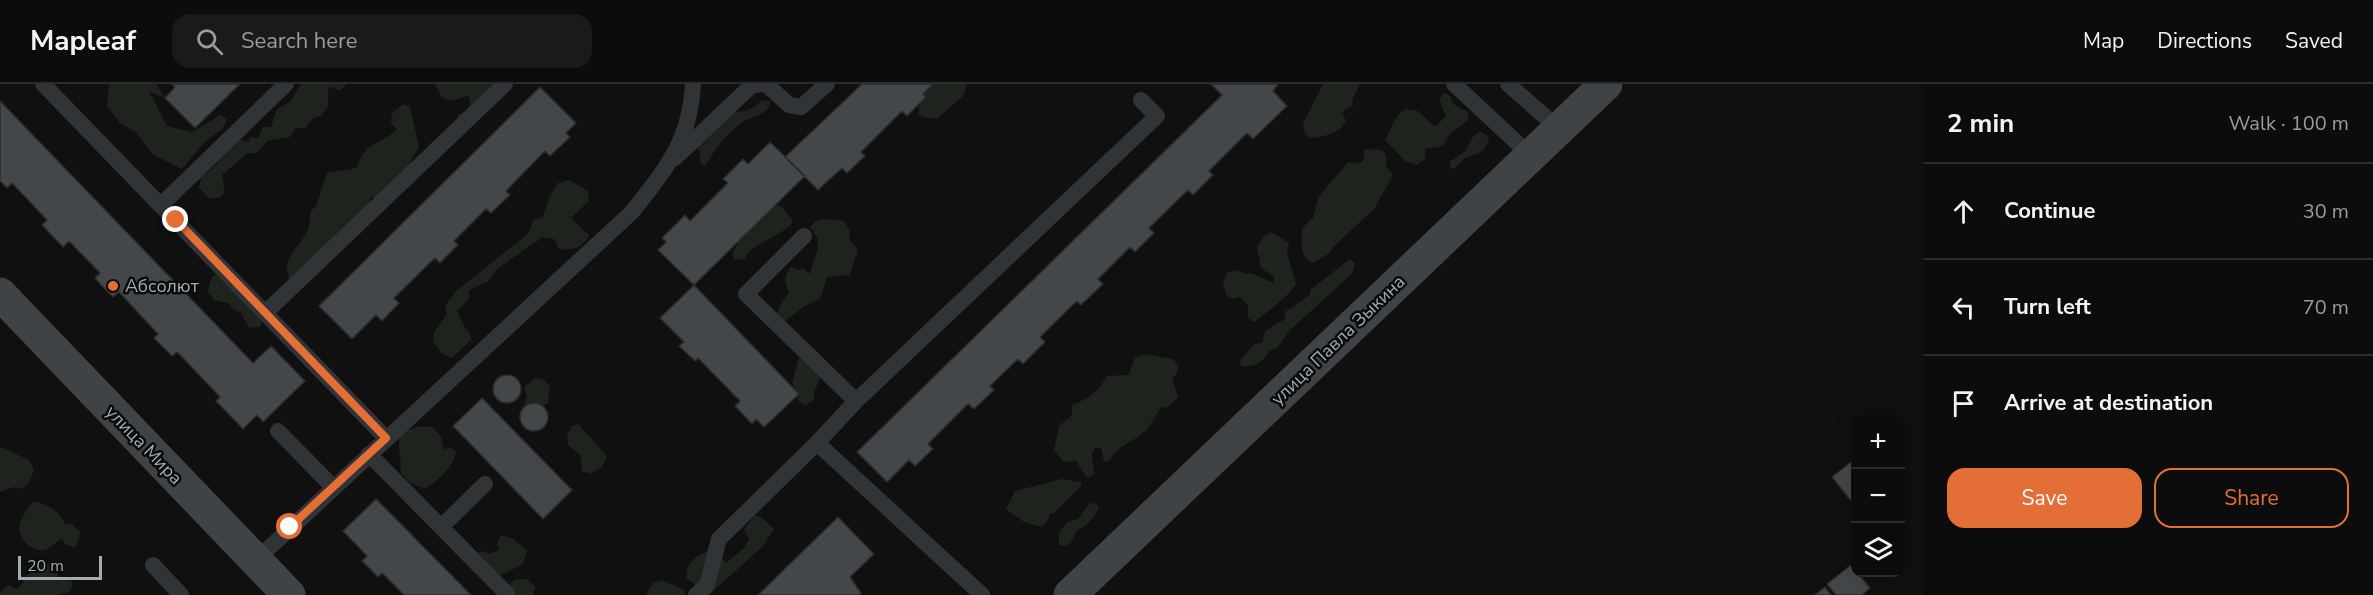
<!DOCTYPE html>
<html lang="en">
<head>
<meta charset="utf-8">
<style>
	body { margin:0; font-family:"Nunito Sans",sans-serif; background:#1a1a1b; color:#f1f3f6 }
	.controls { position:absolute; right:18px; bottom:18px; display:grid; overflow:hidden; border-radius:12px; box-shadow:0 6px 24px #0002 }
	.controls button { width:54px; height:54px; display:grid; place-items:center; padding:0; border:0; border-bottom:2px solid #2c2c2e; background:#0c0c0d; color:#f1f3f6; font:30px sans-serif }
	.scale { position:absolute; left:18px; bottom:15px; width:84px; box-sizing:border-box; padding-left:6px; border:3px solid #a2acb1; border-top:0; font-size:16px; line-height:21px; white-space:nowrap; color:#a2acb1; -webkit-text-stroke:4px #0b0b0c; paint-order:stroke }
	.stop { position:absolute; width:18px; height:18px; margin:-14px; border:4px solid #e36f36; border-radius:50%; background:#fff }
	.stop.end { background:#e36f36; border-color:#fff; box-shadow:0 2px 6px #0008 }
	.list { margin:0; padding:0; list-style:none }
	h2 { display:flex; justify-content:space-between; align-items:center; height:78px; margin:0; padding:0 24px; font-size:26px }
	h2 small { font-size:20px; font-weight:400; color:#9a9b9d }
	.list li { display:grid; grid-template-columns:39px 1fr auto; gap:18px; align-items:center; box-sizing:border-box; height:96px; padding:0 24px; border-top:2px solid #2c2c2e }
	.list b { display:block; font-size:22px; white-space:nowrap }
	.list em { font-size:20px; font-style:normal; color:#9a9b9d }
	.actions { display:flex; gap:12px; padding:18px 24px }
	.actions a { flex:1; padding:14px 0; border:2px solid #e36f36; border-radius:18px; text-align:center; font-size:21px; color:#e36f36 }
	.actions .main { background:#e36f36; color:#fff }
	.icon { flex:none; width:33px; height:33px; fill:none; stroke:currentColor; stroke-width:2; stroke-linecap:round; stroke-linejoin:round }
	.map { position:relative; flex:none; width:1923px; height:511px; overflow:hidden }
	header { display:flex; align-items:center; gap:36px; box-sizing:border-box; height:84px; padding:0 30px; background:#0c0c0d; border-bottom:2px solid #2c2c2e }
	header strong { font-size:28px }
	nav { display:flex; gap:33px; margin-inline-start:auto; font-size:21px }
	.search { width:420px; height:54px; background:#1a1a1b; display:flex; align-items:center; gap:15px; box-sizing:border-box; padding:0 21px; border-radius:18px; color:#9a9b9d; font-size:22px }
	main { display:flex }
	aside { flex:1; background:#0c0c0d }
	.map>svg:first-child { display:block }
	.green { fill:#1e241d }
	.building { fill:#444749; stroke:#2a2b2d; stroke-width:1.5 }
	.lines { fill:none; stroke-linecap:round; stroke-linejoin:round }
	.service { stroke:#313436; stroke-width:16 }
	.secondary { stroke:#404346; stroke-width:33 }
	.route { stroke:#e36f36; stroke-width:8 }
	.poi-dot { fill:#e36f36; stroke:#0b0b0c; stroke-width:2 }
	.labels { text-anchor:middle; stroke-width:5; stroke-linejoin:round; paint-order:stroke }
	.poi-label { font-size:18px; fill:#a2acb1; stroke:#0b0b0c; text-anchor:start }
	.street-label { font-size:18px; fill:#a2acb1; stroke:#0b0b0c }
</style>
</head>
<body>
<header>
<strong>Mapleaf</strong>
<div class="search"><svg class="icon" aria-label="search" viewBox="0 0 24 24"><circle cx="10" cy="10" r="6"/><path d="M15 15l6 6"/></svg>Search here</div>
<nav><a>Map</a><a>Directions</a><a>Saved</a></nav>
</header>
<main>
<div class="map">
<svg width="1923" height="511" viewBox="0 0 1923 511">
	<rect width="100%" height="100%" fill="#101011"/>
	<path class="green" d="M 109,0 L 156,0 L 165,14 L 149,7 L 167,42 L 192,48 L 221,31 L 227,36 C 222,49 210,52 202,61 C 195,69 189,77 182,85 L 152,70 L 136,48 L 120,39 L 107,22 Z
		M 301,0 L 347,0 L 340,6 L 328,3 L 328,23 L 321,32 L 313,34 L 305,45 L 296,43 L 290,53 L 267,57 L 257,69 L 247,69 L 222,91 L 225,109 L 219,114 L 209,114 L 199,104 L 201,93 C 215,85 225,68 237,55 L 248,58 L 251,53 L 258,54 L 263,43 L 271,43 L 277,25 L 290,18 Z
		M 435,0 L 510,0 L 458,40 L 457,32 L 470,24 L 469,12 L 450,17 L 441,12 Z
		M 933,0 L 967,0 L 964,11 L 937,35 L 922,33 L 918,29 L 920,19 L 926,14 L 923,10 Z
		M 1323,0 L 1359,0 C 1358,9 1350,12 1353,22 L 1345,26 L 1342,31 L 1346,36 C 1340,50 1326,52 1311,54 L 1305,50 L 1303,40 Z
		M 1444,9 L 1450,12 L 1453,20 L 1468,28 L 1468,36 L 1450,50 L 1443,62 L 1425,65 L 1425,75 L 1417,81 L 1405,77 L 1385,56 L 1397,32 L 1405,25 L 1418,27 L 1435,43 L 1446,32 L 1439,16 Z
		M 763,16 L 771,17 C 768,32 752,31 742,39 C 727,49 713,67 705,83 L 700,77 L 700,68 L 696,63 L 732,29 L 749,26 Z
		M 403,20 L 410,23 L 419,63 L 409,80 L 412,89 L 385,115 L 371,113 L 369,121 L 295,195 L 289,194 C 280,171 304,162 309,142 C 310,138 310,132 310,128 L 316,122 L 327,89 L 357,84 C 366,54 380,63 397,45 L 391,39 L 392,29 Z
		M 1480,47 L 1489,53 C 1487,69 1478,69 1465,74 C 1462,76 1458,82 1454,85 L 1450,84 L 1450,78 L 1466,66 L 1471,55 Z
		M 1366,65 L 1382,66 L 1386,71 L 1386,81 L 1393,92 L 1374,125 L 1332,164 L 1330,169 L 1313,179 C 1298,173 1302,157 1302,144 L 1313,134 L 1319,112 L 1348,78 L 1361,79 L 1365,74 L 1363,68 Z
		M 569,96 L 588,107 L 589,117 L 571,134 L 589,151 C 583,164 573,167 559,165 L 554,155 L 543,153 L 498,184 L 489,197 L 469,206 L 469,215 L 457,227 L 465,244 L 470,249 L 471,256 L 452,274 L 441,269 L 433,257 L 434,248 L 447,230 L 445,222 L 455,208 L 529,149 L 533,136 L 543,133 L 549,114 L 558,99 Z
		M 775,121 L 781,122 L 792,135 L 792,139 C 778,155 751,159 745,175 L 734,176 L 732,170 L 741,154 Z
		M 825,135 L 844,137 L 850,147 L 849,155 L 858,166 L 850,191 L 827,193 L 820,215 L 805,222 L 785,237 L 777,231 L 780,221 L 789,208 C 784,198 784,191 791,183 L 798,186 L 803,184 L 810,190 C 814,169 826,162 810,143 L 815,137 Z
		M 1271,148 L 1289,159 L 1287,169 L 1296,200 C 1290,211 1265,230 1254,238 L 1248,234 L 1248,221 L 1240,213 L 1233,215 L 1227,212 L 1223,198 L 1228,188 L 1238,186 L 1245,190 L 1251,189 L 1274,199 L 1274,193 L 1261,184 L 1257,163 L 1265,151 Z
		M 1350,175 L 1355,179 L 1353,189 L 1290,246 L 1277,264 L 1269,267 C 1262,280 1255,283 1241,282 L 1240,276 L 1254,260 L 1262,259 L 1265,247 L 1285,235 L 1285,228 L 1310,211 L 1310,206 Z
		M 214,191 L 222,192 L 262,237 L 260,243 L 249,244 L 241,229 L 231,224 L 230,220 L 214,216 L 208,208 L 210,197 Z
		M 1144,270 L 1173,275 L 1178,281 L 1177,289 L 1172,294 L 1178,313 L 1167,324 L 1161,323 C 1155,331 1154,339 1145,347 C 1130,361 1121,358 1108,378 L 1104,377 L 1101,364 L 1095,364 L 1092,369 L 1094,389 L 1090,393 L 1086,392 L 1076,377 L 1064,378 L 1054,367 L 1059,342 L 1072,331 L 1072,321 C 1088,315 1099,307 1107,292 L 1128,291 L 1135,274 Z
		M 799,273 L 822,289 L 814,309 L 814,316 L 805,321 L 798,316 L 799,310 L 792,299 Z
		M 535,294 L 544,296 L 550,302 L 548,319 L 543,322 L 533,318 L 524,321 L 527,311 L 524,303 Z
		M 578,340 L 607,372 L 602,383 L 590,390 L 582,387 L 581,372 L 568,361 L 567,352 L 572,342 Z
		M 417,343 L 432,343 L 441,352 L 444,366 L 450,363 L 456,368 C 454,383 437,397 425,405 L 409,398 L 400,388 C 403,375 396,363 400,349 Z
		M 0,363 L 29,376 L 34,386 L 29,399 L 22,405 L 14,403 L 0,408 Z
		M 1062,395 L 1081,398 L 1081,402 L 1054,429 L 1049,430 L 1049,435 L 1042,443 L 1024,438 L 1006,425 L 1015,407 Z
		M 33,417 C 48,420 58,426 65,440 L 72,440 L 81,449 L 75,464 L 65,460 L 62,455 C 57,457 50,464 45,466 C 41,467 35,465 31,463 C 11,449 21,431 33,417 Z
		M 1096,419 L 1099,423 C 1095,431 1086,445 1077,446 L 1071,459 L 1065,462 L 1059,461 L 1059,449 L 1068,438 L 1078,435 L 1089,420 Z
		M 754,432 L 761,433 L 774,445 L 763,462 L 709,511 L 704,511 L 702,505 L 687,495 C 684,477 701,468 716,465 L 726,479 L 744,464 L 749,455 L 744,446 Z
		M 502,451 L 513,455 L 527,466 L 523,480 L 495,494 L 472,487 C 470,477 472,471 482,467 L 490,470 L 499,466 L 497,458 Z
		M 45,478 L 56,484 L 59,495 L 71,497 L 73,501 L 69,508 L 57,511 L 0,511 L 0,508 L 8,501 L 16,505 C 32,495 22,481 45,478 Z
		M 516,495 L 527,495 L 535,503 L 533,511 L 517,511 L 509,500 Z
		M 662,496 L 684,506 L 685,511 L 646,511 L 653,499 Z"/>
	<path class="building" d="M 172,0 L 240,0 L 195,44 L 165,14 L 175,3 Z
		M 862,0 L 933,0 L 923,10 L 926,13 L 907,32 L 902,27 L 861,68 L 865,72 L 847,89 L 842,84 L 818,106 L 785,73 Z
		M 1211,0 L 1278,0 L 1273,7 L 1287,22 L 1253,55 L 1247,49 L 1209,87 L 1213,91 L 1193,111 L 1188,106 L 1149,144 L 1154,149 L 1135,168 L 1130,163 L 1098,195 L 1103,200 L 1081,221 L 1077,217 L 1040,253 L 1045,258 L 1023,280 L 1018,275 L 990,302 L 994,306 L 974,325 L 968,320 L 928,360 L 933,365 L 915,382 L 909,376 L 887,398 L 857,368 L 1222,11 Z
		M 540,3 L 576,39 L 566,49 L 570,53 L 550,72 L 545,67 L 506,107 L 510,111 L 491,129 L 486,125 L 454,157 L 458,161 L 440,179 L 435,174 L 394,214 L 399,219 L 382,237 L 376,231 L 352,255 L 319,222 Z
		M 0,17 L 253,279 L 271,262 L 305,297 L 263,338 L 257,331 L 243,345 L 216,317 L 220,313 L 182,273 L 177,268 L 172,272 L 154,254 L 158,250 L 119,208 L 113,213 L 101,201 L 95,194 L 100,189 L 69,157 L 63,163 L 42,141 L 47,136 L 12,99 L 7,104 L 0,97 Z
		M 770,58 L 805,92 L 694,201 L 658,166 L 666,158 L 662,154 L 685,131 L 690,137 L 728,99 L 723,95 L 743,75 L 748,80 Z
		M 694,201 L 799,310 L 764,343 L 756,335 L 752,340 L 735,322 L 740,317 L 698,274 L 695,277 L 679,262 L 684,258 L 660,234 Z
		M493 305a14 14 0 1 1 28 0a14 14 0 1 1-28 0Z
		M 482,314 L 572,406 L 543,435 L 453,342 Z
		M520 333a14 14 0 1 1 28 0a14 14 0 1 1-28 0Z
		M 1856,374 L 1856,423 L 1832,393 Z
		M 376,415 L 404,443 L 471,511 L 404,511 L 382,489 L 378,493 L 362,477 L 367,472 L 343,447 Z
		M 838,433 L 874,470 L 850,493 L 861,509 L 859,511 L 758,511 Z
		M 1851,481 L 1870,504 L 1862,511 L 1836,511 L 1827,500 Z
		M 1825,503 L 1831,511 L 1815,511 Z"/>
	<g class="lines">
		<path class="service" d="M 43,0 L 386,354
			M 766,0 L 789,21 L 801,23 L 827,0
			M 1454,0 L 1531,72
			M 1508,0 L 1559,45
			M 675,74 L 751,2 L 762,0
			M 161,121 L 286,0
			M 804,152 L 746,210 L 856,317 L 817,359
			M 265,229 L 505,0
			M 856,317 L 1157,32 L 1141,16
			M 278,347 L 333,403
			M 369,370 L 508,511
			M 441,443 L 485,400
			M 256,476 L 632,128 C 666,85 690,57 693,0
			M 153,481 L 181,511
			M 696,511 L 707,501 L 719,455 L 817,359 L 982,511"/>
		<path class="secondary" d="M 0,210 L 289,511
			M 1070,511 L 1606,0"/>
	</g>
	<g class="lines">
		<path class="route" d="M 176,136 L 386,354 L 290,443"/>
	</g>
	<circle class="poi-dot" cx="113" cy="202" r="6"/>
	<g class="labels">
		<g class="poi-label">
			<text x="125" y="208">Абсолют</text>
		</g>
		<g class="street-label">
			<text transform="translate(1338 256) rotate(-44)" y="6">улица Павла Зыкина</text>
			<text transform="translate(144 361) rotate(46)" y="6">улица Мира</text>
		</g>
	</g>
</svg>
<div class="controls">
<button>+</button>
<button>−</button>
<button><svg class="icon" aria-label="layers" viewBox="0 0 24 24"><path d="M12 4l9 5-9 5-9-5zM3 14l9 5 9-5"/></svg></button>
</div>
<div class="scale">20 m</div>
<div class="stop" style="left:290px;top:443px"></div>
<div class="stop end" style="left:176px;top:136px"></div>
</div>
<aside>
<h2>2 min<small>Walk · 100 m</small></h2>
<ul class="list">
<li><svg class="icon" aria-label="ahead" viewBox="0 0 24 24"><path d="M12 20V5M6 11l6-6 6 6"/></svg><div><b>Continue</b></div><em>30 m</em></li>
<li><svg class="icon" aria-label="left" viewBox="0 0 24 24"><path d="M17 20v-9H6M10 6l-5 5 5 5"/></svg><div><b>Turn left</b></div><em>70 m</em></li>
<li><svg class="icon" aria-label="arrive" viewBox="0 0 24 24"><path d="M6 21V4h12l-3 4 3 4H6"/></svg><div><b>Arrive at destination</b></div></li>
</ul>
<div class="actions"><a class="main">Save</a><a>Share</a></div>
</aside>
</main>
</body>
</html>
